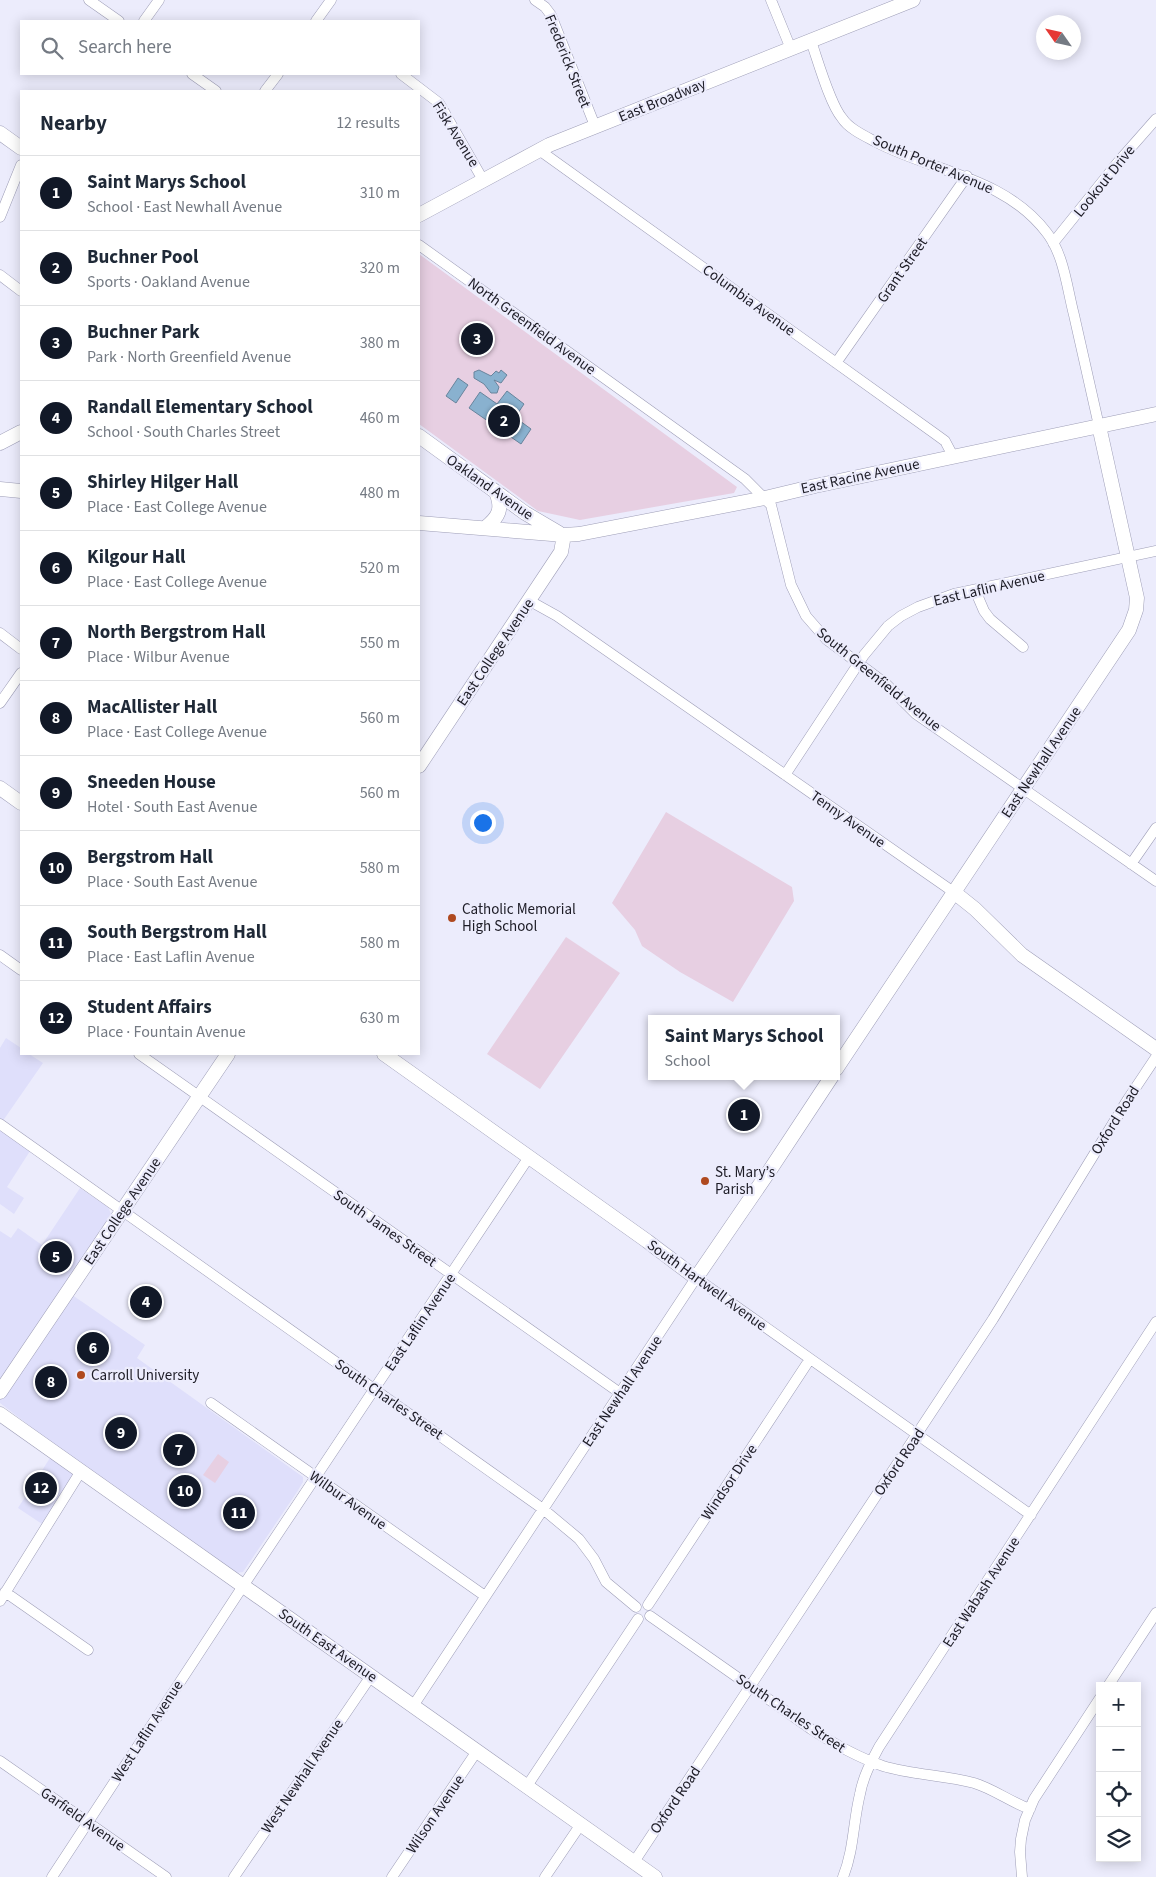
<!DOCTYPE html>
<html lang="en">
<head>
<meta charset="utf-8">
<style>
	body { margin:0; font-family:"Source Sans 3",sans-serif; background:#f2f2f3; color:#1f2937 }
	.controls { position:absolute; right:15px; bottom:15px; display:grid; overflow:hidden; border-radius:0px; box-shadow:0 2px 12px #0003 }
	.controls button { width:45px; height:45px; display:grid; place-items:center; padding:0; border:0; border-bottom:1px solid #e0e1e3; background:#fff; color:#1f2937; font:25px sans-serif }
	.compass { position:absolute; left:1036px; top:15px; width:45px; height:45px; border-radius:50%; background:#fff; box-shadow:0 2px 12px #0003; rotate:304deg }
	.you { position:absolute; left:482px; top:822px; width:18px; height:18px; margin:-12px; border:4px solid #fff; border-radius:50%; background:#1a73e8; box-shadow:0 0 0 8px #1a73e833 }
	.badge { display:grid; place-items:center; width:32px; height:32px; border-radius:50%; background:#111827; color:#fff; font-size:16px; font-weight:700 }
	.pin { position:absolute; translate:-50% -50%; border:2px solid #fff; box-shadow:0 1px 5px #0006 }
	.popup { position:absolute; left:648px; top:1015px; width:192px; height:65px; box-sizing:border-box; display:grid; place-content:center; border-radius:0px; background:#fff; filter:drop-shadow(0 1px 4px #0005); font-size:16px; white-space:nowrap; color:#747a83 }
	.popup b { font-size:19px; color:#1f2937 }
	.popup::after { content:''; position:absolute; left:50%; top:100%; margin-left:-10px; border:10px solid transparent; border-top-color:#fff }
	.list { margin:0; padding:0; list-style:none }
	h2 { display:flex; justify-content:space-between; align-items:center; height:65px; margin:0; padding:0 20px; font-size:21px }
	h2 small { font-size:16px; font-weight:400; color:#747a83 }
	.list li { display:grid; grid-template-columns:32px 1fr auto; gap:15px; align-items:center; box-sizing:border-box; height:75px; padding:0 20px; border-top:1px solid #e0e1e3 }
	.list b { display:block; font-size:19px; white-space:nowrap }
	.list p { margin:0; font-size:16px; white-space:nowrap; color:#747a83 }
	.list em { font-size:16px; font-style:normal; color:#747a83 }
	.icon { flex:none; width:28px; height:28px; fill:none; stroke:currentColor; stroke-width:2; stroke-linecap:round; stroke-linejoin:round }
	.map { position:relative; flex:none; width:1156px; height:1877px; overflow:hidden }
	.search { position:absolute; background:#fff; box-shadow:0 2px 12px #0003; left:20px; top:20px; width:400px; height:55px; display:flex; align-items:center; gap:12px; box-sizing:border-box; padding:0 18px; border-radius:0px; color:#747a83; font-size:19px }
	.panel { position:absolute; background:#fff; box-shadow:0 2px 12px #0003; left:20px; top:90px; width:400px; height:965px; border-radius:0px }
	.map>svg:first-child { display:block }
	.built { fill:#dfdffb }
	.green { fill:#e7cfe2 }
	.water { fill:#89b1cf; stroke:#68849c }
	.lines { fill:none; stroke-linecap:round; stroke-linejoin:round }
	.street-casing { stroke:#9e9eb7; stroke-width:11 }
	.secondary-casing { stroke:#9e9eb7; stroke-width:15 }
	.street { stroke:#fff; stroke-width:10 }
	.secondary { stroke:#fff; stroke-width:14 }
	.poi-dot { fill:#af491f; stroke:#ececfc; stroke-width:2 }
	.labels { text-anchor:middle; stroke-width:4.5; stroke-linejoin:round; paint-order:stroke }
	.street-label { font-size:15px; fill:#1c1b25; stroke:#ececfc }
	.poi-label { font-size:15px; fill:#1c1b25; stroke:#ececfc; text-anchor:start }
</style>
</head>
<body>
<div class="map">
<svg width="1156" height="1877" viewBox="0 0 1156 1877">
	<rect width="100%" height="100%" fill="#ececfc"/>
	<path class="built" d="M 6,1038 L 21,1048 L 21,1054 L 29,1054 L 43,1063 L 0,1125 L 0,1048 Z
		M 0,1130 L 30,1151 L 7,1187 L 24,1198 L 14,1214 L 0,1204 Z
		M 80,1188 L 108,1207 L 111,1214 L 62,1288 L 145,1345 L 137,1358 L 303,1477 L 303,1482 L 297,1492 L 243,1572 L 236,1573 L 82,1465 L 42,1524 L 18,1508 L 57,1447 L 0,1403 L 0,1231 L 11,1238 L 18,1228 L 42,1245 Z"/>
	<path class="green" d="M 419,254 L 737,487 L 734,493 L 580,520 L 538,511 L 419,424 Z
		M 666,812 L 792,887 L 794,901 L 733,1002 L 680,972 L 642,946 L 635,930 L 612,903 Z
		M 566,937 L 620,973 L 540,1089 L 487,1054 Z
		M 218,1454 L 229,1462 L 215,1483 L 203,1475 Z"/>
	<path class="water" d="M 479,370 L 491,376 L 496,371 L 499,373 L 501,370 L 507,375 L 501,383 L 494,380 L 499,387 L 497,393 L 491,393 L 484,384 L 474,378 L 474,372 Z
		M 458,378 L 468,385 L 456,403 L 446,396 Z
		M 507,391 L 524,404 L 518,413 L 505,404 L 502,408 L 531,429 L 521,444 L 469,408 L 480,392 L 497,404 Z"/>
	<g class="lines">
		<defs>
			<path id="street" d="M 89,0 L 119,21
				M 535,0 L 545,7 L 551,15 L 595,126
				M 771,0 L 791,49
				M 144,21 L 159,0
				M 316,21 L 331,0
				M 811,41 C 818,61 830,104 842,118 C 849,129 865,136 876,142 C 933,172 1005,177 1047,233 C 1064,255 1067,288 1074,315 C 1082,352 1091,389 1099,426
				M 192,74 L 216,91
				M 401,74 L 439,103 L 483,180
				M 265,91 L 278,74
				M 539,150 L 934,433 L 945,441 L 953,456
				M 0,217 L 21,165
				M 1053,243 L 1119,161 L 1156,119
				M 419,245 L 745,479 L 771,505 L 791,585 L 806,616 L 826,639 L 886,684 L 916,714 L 1156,881
				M 0,275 L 21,291
				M 836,363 L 967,176
				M 975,590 L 984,611 L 990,619 L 1023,647
				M 530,601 L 557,616 L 955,893
				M 0,633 L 21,649
				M 0,703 L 21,673
				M 785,775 L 864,655 L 888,626 L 901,616 L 918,607 L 954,594 L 1156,551
				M 1131,864 L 1156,828
				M 0,955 L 21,970
				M 139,1054 L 620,1393
				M 0,1124 L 543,1509 L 579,1539 L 594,1559 L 606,1582 L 636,1607
				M 211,1403 L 485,1596
				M 5,1592 L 88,1650
				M 0,1601 L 81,1471
				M 648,1605 L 810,1359
				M 650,1616 L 811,1729 C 834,1744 857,1757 883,1766 C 912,1775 944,1775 974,1783 C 994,1789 1010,1802 1030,1809
				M 1108,1686 L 1156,1613
				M 413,1706 L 696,1278 L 1031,1515
				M 0,1761 L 166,1877
				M 527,1786 L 638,1619
				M 634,1862 L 993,1319 L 1128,1099 L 1156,1057
				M 52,1877 L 243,1586 L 529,1157
				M 234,1877 L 371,1676
				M 392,1877 L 477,1751
				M 545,1877 L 581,1824
				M 843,1877 C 854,1850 853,1822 860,1794 C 863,1777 871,1762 879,1747 L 1156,1322
				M 1022,1877 L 1020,1852 L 1021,1839 L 1025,1820 L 1034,1799 L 1100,1698"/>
			<path id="secondary" d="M 0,133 L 21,148
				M 419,215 L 549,145 L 913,0
				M 419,436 L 525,513 L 559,533
				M 0,443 L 21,432
				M 0,489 L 21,491
				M 419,523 L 564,535 L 579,534 L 765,498 L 815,486 L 1156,414
				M 485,528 C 499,517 503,509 496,492
				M 419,766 L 561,552 L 564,535
				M 0,788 L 21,803
				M 955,893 L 975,909 L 1022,955 L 1156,1049
				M 384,1054 L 647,1241 L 696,1278 L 770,1170 L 832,1076
				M 836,1069 L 1129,630 L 1136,610 L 1137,598 L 1099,426
				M 0,1392 L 228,1054
				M 0,1414 L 655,1877"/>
		</defs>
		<use href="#street" class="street-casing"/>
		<use href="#secondary" class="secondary-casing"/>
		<use href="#street" class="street"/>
		<use href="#secondary" class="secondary"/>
	</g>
	<g class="poi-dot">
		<circle cx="452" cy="918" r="5"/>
		<circle cx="705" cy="1181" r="5"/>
		<circle cx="81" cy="1375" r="5"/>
	</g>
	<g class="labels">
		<g class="street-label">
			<text transform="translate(568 61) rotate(68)" y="5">Frederick Street</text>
			<text transform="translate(662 100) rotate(-22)" y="5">East Broadway</text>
			<text transform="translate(456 134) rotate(58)" y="5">Fisk Avenue</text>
			<text transform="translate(933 164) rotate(23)" y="5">South Porter Avenue</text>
			<text transform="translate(1104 181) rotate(-51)" y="5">Lookout Drive</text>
			<text transform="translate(902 270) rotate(-55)" y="5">Grant Street</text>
			<text transform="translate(749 300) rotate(36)" y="5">Columbia Avenue</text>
			<text transform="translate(532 326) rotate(36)" y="5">North Greenfield Avenue</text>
			<text transform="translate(860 476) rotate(-12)" y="5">East Racine Avenue</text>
			<text transform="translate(490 487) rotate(35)" y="5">Oakland Avenue</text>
			<text transform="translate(989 588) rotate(-13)" y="5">East Laflin Avenue</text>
			<text transform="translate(495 652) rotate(-56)" y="5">East College Avenue</text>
			<text transform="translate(879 679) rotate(39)" y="5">South Greenfield Avenue</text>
			<text transform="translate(1041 762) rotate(-56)" y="5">East Newhall Avenue</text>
			<text transform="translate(848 819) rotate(35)" y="5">Tenny Avenue</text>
			<text transform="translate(1115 1120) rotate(-58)" y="5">Oxford Road</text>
			<text transform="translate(122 1211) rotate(-56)" y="5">East College Avenue</text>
			<text transform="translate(385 1228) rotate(35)" y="5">South James Street</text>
			<text transform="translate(707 1285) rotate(36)" y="5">South Hartwell Avenue</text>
			<text transform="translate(420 1322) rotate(-56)" y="5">East Laflin Avenue</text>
			<text transform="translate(622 1391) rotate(-56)" y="5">East Newhall Avenue</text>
			<text transform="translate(389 1399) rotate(35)" y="5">South Charles Street</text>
			<text transform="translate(899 1462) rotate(-56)" y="5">Oxford Road</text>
			<text transform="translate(729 1482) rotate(-56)" y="5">Windsor Drive</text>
			<text transform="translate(348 1500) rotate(35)" y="5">Wilbur Avenue</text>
			<text transform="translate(981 1592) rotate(-57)" y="5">East Wabash Avenue</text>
			<text transform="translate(328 1645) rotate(35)" y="5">South East Avenue</text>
			<text transform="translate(791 1713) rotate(34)" y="5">South Charles Street</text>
			<text transform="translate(147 1731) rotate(-57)" y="5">West Laflin Avenue</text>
			<text transform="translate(302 1776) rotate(-56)" y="5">West Newhall Avenue</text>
			<text transform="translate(675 1800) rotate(-56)" y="5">Oxford Road</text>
			<text transform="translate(435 1814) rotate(-56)" y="5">Wilson Avenue</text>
			<text transform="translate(83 1819) rotate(35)" y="5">Garfield Avenue</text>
		</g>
		<g class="poi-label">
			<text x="462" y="914">Catholic Memorial<tspan x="462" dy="17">High School</tspan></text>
			<text x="715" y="1177">St. Mary’s<tspan x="715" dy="17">Parish</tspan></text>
			<text x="91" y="1380">Carroll University</text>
		</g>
	</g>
</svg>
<div class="controls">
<button>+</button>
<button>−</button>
<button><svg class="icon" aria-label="locate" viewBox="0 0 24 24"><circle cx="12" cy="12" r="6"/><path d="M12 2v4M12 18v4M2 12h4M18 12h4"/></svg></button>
<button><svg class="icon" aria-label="layers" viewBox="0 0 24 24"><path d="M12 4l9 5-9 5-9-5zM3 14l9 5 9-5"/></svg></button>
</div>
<svg class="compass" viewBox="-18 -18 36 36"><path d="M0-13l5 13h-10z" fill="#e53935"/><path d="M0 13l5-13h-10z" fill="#747a83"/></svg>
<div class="you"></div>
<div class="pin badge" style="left:744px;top:1115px">1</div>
<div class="popup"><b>Saint Marys School</b>School</div>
<div class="pin badge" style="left:504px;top:421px">2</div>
<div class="pin badge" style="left:477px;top:339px">3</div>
<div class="pin badge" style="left:146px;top:1302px">4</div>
<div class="pin badge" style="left:56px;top:1257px">5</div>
<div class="pin badge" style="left:93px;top:1348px">6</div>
<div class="pin badge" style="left:179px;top:1450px">7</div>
<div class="pin badge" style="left:51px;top:1382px">8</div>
<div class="pin badge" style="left:121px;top:1433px">9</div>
<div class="pin badge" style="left:185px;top:1491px">10</div>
<div class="pin badge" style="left:239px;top:1513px">11</div>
<div class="pin badge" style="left:41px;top:1488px">12</div>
<div class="search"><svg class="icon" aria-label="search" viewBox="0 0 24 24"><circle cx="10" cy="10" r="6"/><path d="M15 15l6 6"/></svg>Search here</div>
<section class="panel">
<h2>Nearby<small>12 results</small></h2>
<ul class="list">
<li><span class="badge">1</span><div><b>Saint Marys School</b><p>School · East Newhall Avenue</p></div><em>310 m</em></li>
<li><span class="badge">2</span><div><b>Buchner Pool</b><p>Sports · Oakland Avenue</p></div><em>320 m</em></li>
<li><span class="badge">3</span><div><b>Buchner Park</b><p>Park · North Greenfield Avenue</p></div><em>380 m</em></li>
<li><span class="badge">4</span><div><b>Randall Elementary School</b><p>School · South Charles Street</p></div><em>460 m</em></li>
<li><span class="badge">5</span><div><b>Shirley Hilger Hall</b><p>Place · East College Avenue</p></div><em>480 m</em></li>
<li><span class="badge">6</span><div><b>Kilgour Hall</b><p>Place · East College Avenue</p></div><em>520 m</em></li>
<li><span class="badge">7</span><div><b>North Bergstrom Hall</b><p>Place · Wilbur Avenue</p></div><em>550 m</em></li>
<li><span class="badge">8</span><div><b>MacAllister Hall</b><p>Place · East College Avenue</p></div><em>560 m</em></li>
<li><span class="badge">9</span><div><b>Sneeden House</b><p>Hotel · South East Avenue</p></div><em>560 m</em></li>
<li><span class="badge">10</span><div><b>Bergstrom Hall</b><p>Place · South East Avenue</p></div><em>580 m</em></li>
<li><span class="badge">11</span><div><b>South Bergstrom Hall</b><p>Place · East Laflin Avenue</p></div><em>580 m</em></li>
<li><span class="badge">12</span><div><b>Student Affairs</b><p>Place · Fountain Avenue</p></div><em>630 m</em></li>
</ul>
</section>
</div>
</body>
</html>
